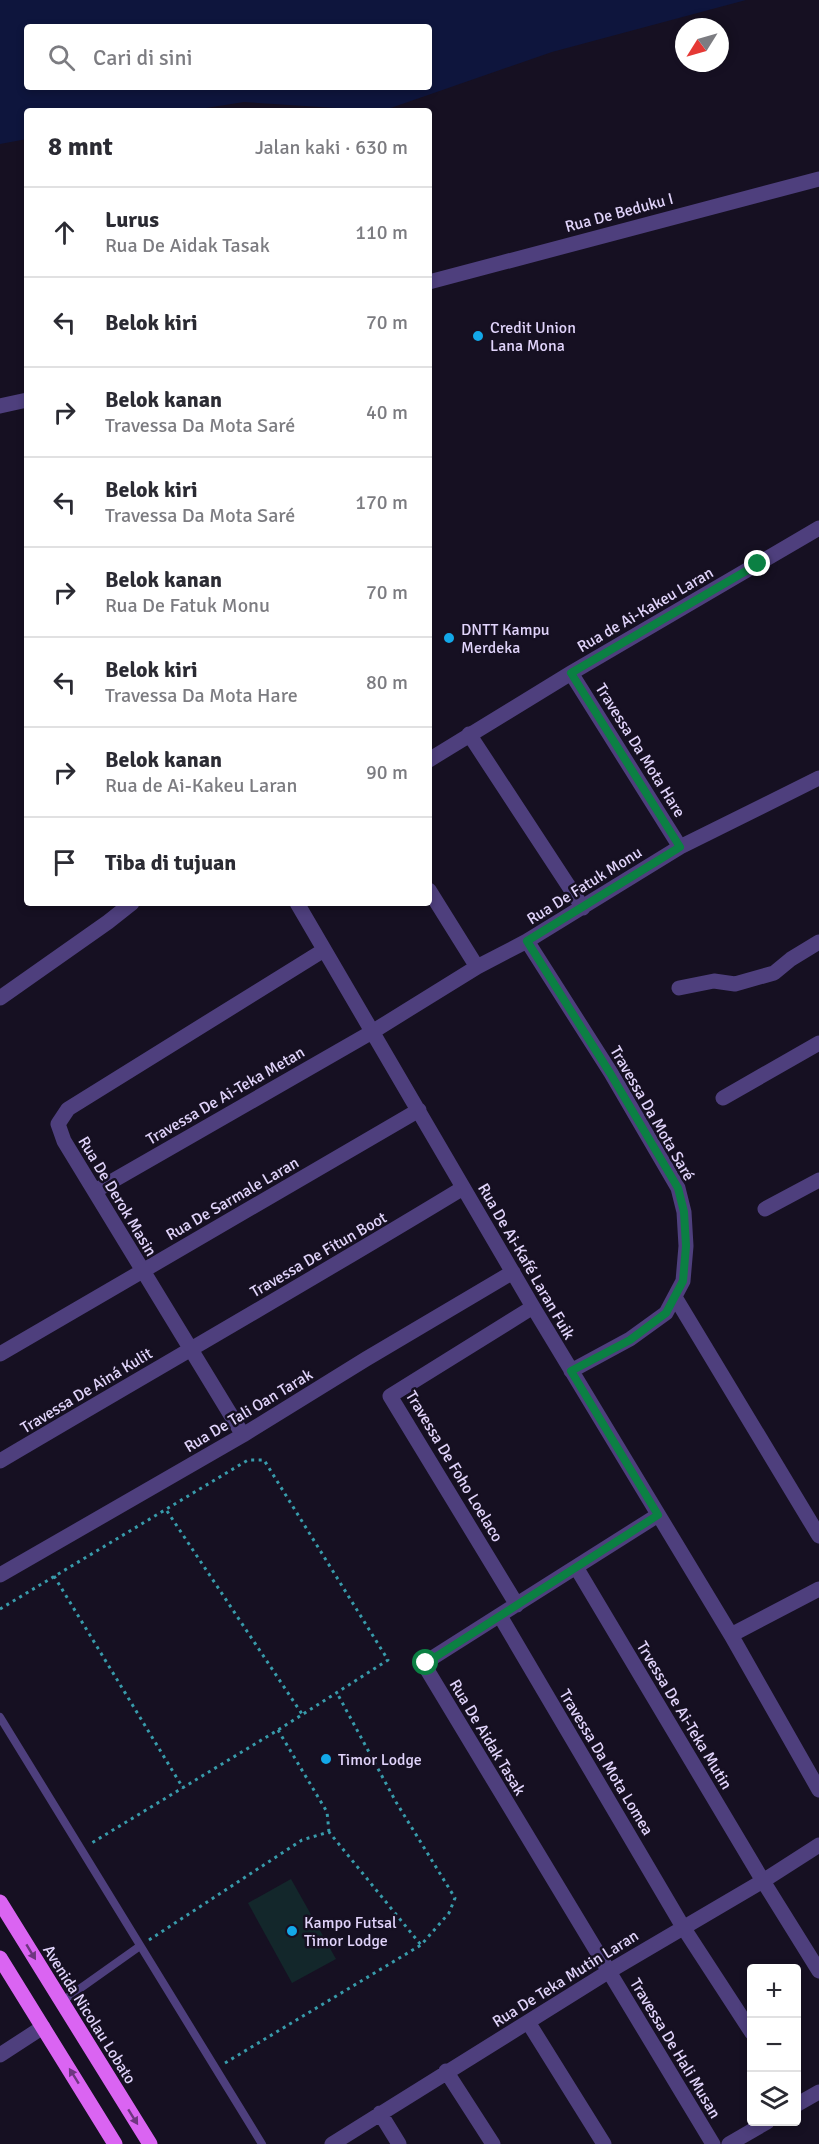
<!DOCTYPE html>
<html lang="id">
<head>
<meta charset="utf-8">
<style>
	body { margin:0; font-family:Signika,sans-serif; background:#f2f2f3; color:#2b2b33 }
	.controls { position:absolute; right:18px; bottom:18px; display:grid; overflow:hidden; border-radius:6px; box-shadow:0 3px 9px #0003 }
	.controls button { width:54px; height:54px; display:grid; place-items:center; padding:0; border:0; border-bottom:2px solid #e1e1e2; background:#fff; color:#2b2b33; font:30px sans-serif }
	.compass { position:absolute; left:675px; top:18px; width:54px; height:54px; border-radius:50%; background:#fff; box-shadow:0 3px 9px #0003; rotate:233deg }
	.stop { position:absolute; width:18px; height:18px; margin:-14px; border:4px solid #0b8043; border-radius:50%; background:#fff }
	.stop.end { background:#0b8043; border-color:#fff; box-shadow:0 2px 6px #0008 }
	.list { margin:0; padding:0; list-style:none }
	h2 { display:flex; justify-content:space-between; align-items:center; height:78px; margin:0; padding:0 24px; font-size:26px }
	h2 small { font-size:20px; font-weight:400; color:#7c7c81 }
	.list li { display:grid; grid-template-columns:39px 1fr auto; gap:18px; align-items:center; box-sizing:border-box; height:90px; padding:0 24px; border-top:2px solid #e1e1e2 }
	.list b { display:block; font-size:22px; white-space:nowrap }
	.list p { margin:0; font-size:20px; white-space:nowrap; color:#7c7c81 }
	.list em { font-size:20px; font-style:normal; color:#7c7c81 }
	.icon { flex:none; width:33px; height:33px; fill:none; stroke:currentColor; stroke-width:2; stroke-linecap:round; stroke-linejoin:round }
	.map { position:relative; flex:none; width:819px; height:2144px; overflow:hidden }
	.search { position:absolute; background:#fff; box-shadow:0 3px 9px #0003; left:24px; top:24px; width:408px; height:66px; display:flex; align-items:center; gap:15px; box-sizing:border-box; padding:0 21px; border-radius:6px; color:#7c7c81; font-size:22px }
	.panel { position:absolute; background:#fff; box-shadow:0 3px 9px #0003; left:24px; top:108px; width:408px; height:798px; border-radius:6px }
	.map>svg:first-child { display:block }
	.green { fill:#13272b }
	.water { fill:#0e153d; fill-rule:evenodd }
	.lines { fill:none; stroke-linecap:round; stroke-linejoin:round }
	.path { stroke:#389bab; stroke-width:3; stroke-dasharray:3 4.5; stroke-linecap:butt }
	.lane { stroke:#4e3f7d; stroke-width:8 }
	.street { stroke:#4e3f7d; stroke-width:15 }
	.primary { stroke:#da64f2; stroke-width:15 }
	.oneway { fill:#6e3680 }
	.route { stroke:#0b8043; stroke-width:8 }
	.poi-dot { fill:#13a8e9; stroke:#161022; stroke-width:2 }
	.labels { text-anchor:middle; stroke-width:5; stroke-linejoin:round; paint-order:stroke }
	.street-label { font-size:16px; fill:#e1d4fb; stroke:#161022 }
	.poi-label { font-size:16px; fill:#e1d4fb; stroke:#161022; text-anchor:start }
</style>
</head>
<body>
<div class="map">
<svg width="819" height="2144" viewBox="0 0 819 2144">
	<rect width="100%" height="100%" fill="#161022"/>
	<path class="green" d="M 291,1879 L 336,1959 L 292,1983 L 248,1903 Z"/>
	<path class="water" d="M 0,0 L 746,0 L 552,52 L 382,111 L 244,102 L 187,111 L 27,111 L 27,139 L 0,144 ZM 27,27 L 429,27 L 429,87 L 27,87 Z"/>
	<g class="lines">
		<path class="path" d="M 167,1511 L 302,1714
			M 54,1576 L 183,1788
			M 0,1609 L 248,1460 L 264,1460 L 388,1660 L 278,1730 L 90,1844
			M 278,1730 L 327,1812 L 329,1832
			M 149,1940 L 302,1840 L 329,1832 L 421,1945
			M 225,2063 L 421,1945 L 449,1913 L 455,1898 L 396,1802 L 337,1693"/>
		<path class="lane" d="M 0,1717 L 262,2144
			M 61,2002 L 140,1946"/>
		<path class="street" d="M 429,282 L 819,179
			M 0,406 L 27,400
			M 571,673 L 680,847
			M 469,734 L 583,908
			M 429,760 L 571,673 L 819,528
			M 429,890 L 477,967
			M 297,903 L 533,1307 L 731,1635 L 819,1790
			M 527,941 L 611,1073 L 678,1188 L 684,1212 L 686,1246 L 683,1281 L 666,1313 L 630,1339 L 571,1371
			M 679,988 L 714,981 L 735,984 L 774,973 L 791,959 L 819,942
			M 0,998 L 108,922 L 132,903
			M 723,1098 L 819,1043
			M 95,1191 L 372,1032 L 477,967 L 527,941 L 680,847 L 819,778
			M 765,1209 L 819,1180
			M 675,1297 L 819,1536
			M 0,1354 L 419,1110
			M 243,1435 L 64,1141 L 58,1124 L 68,1109 L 324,950
			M 0,1461 C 154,1370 310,1281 463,1188
			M 658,1515 L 429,1660 L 426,1663 L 426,1668 L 713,2144
			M 576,1567 L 763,1881 L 819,1971
			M 0,1575 L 243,1435 L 366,1359 L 513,1272
			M 517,1605 L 390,1396 L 533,1307
			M 500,1616 L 683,1927 L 752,2033
			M 731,1635 L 819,1589
			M 528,2022 L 604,2144
			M 0,2055 L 43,2027
			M 446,2071 L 493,2144
			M 796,2105 L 819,2092
			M 380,2113 L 399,2144
			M 332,2144 L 608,1972 L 763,1881 L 819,1845
			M 729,2144 L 767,2122"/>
		<path class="primary" d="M 0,1902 L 150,2144
			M 0,1958 L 115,2144"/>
	</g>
	<defs><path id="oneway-solid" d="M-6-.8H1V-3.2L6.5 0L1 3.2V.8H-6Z" transform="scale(1.5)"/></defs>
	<g class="oneway">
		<use href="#oneway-solid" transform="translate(31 1952) rotate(59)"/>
		<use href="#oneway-solid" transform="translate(74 2076) rotate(-122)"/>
		<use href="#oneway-solid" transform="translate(133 2117) rotate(58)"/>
	</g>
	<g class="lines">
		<path class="route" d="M 426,1663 L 658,1515 L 571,1371 L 630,1340 L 666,1313 L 683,1281 L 686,1246 L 684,1212 L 678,1188 L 610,1073 L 527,941 L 680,847 L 571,673 L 758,564"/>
	</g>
	<g class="poi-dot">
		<circle cx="478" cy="336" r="6"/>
		<circle cx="449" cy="638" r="6"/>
		<circle cx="326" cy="1759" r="6"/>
		<circle cx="292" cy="1931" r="6"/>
	</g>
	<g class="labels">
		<g class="street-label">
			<text transform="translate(619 212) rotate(-15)" y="6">Rua De Beduku I</text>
			<text transform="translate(645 609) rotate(-30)" y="6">Rua de Ai-Kakeu Laran</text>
			<text transform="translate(641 750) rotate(58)" y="6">Travessa Da Mota Hare</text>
			<text transform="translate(584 885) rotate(-32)" y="6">Rua De Fatuk Monu</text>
			<text transform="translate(225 1095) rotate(-30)" y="6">Travessa De Ai-Teka Metan</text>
			<text transform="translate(653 1113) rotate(60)" y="6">Travessa Da Mota Saré</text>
			<text transform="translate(118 1196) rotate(59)" y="6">Rua De Derok Masin</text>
			<text transform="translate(232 1198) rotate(-30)" y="6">Rua De Sarmale Laran</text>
			<text transform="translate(318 1254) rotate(-30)" y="6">Travessa De Fitun Boot</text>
			<text transform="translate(527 1261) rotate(60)" y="6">Rua De Ai-Kafé Laran Fuik</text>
			<text transform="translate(86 1390) rotate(-31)" y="6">Travessa De Ainá Kulit</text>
			<text transform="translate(248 1410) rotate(-31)" y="6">Rua De Tali Oan Tarak</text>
			<text transform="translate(455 1466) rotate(59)" y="6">Travessa De Foho Loelaco</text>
			<text transform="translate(685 1715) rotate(59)" y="6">Trvessa De Ai-Teka Mutin</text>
			<text transform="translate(488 1737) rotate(59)" y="6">Rua De Aidak Tasak</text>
			<text transform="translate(607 1762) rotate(59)" y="6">Travessa Da Mota Lomea</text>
			<text transform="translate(565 1978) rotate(-32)" y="6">Rua De Teka Mutin Laran</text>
			<text transform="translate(90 2014) rotate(58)" y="6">Avenida Nicolau Lobato</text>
			<text transform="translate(676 2048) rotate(59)" y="6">Travessa De Hali Musan</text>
		</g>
		<g class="poi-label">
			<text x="490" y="333">Credit Union<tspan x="490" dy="18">Lana Mona</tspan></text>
			<text x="461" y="635">DNTT Kampu<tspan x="461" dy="18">Merdeka</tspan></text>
			<text x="338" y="1765">Timor Lodge</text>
			<text x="304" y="1928">Kampo Futsal<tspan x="304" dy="18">Timor Lodge</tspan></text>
		</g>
	</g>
</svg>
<div class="controls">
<button>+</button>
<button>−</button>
<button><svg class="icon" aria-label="layers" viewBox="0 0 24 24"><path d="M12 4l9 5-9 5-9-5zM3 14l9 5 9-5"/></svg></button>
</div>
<svg class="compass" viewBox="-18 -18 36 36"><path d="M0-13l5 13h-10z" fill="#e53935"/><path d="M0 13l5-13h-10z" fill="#7c7c81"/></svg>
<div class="stop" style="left:426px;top:1663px"></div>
<div class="stop end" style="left:758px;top:564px"></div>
<div class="search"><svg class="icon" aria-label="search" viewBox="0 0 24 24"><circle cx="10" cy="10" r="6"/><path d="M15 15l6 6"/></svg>Cari di sini</div>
<section class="panel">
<h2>8 mnt<small>Jalan kaki · 630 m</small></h2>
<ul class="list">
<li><svg class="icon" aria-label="ahead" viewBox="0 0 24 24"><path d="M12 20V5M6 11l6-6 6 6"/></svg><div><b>Lurus</b><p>Rua De Aidak Tasak</p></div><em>110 m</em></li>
<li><svg class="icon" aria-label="left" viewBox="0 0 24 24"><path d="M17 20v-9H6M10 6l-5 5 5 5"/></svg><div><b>Belok kiri</b></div><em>70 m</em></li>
<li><svg class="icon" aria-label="right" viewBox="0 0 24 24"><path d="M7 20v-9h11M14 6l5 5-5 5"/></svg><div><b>Belok kanan</b><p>Travessa Da Mota Saré</p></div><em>40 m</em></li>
<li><svg class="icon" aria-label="left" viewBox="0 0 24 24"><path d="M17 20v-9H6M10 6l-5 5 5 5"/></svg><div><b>Belok kiri</b><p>Travessa Da Mota Saré</p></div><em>170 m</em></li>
<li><svg class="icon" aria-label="right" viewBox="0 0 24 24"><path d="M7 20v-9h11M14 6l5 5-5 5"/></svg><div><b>Belok kanan</b><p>Rua De Fatuk Monu</p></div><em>70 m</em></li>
<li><svg class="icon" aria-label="left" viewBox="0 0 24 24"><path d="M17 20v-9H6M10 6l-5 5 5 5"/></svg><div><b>Belok kiri</b><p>Travessa Da Mota Hare</p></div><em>80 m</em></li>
<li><svg class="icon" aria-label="right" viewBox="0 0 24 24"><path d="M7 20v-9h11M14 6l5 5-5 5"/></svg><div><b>Belok kanan</b><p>Rua de Ai-Kakeu Laran</p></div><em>90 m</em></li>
<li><svg class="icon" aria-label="arrive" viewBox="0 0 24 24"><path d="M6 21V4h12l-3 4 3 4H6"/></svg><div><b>Tiba di tujuan</b></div></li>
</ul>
</section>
</div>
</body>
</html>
